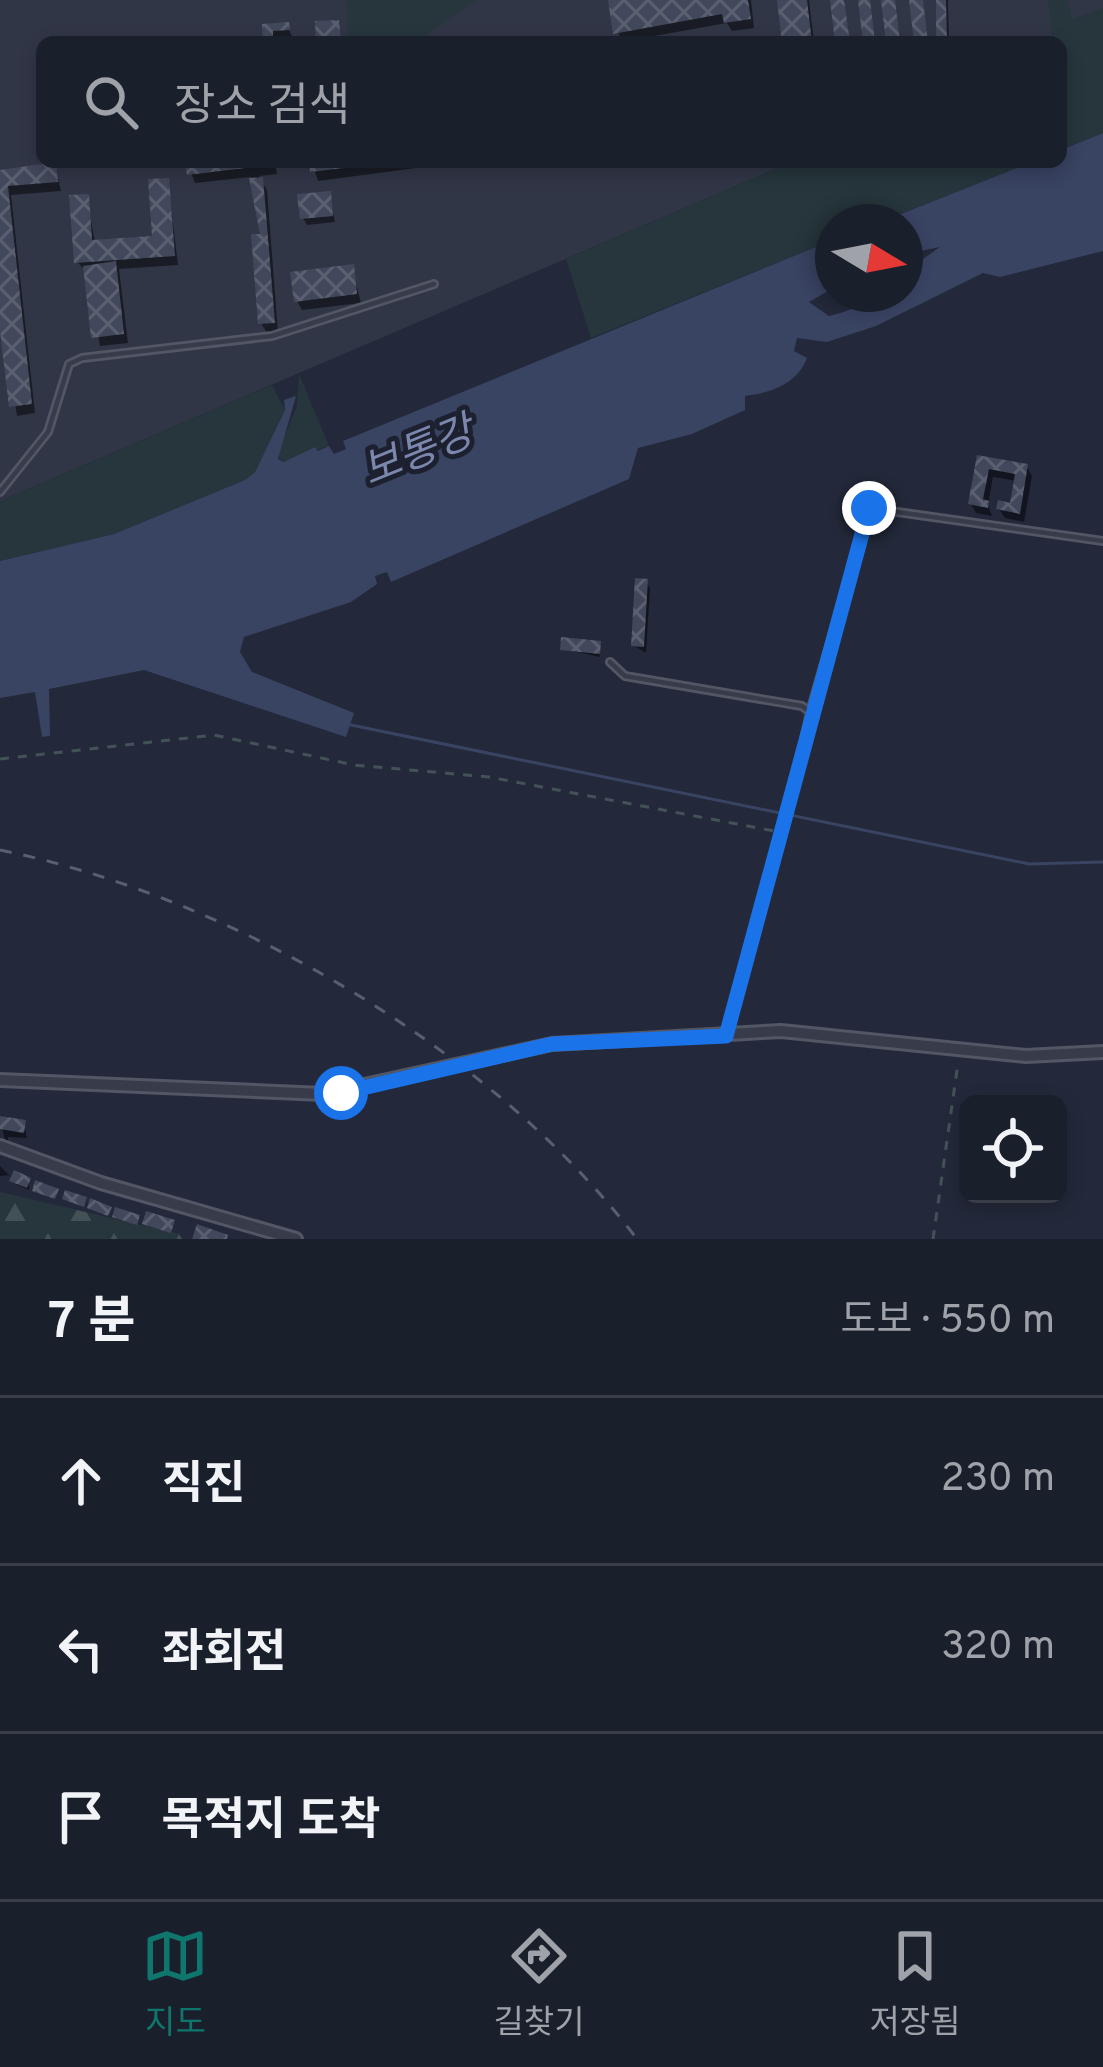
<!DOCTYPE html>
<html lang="ko">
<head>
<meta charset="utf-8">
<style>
	body { margin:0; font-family:Overpass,"Noto Sans KR",sans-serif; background:#272c38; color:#f1f3f6 }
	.controls { position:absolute; right:36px; bottom:36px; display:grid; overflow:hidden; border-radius:18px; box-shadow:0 6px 18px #0003 }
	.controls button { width:108px; height:108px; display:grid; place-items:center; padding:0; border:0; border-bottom:3px solid #383d48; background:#1a1f2c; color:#f1f3f6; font:60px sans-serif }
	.compass { position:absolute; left:815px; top:204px; width:108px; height:108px; border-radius:50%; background:#1a1f2c; box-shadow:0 6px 18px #0003; rotate:100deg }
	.stop { position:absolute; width:36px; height:36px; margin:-27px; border:9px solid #1a73e8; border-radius:50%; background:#fff }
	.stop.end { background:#1a73e8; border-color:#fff; box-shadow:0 3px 12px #0008 }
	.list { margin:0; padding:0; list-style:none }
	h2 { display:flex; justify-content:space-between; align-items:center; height:156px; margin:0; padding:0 48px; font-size:51px }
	h2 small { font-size:39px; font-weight:400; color:#9fa2a9 }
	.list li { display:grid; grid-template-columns:78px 1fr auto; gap:36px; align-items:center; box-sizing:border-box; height:168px; padding:0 48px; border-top:3px solid #383d48 }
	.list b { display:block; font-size:45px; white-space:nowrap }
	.list em { font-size:39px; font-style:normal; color:#9fa2a9 }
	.icon { flex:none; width:66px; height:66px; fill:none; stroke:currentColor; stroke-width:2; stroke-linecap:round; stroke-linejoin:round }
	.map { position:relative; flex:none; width:1103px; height:1239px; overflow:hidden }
	.search { position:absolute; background:#1a1f2c; box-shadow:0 6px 18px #0003; left:36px; right:36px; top:36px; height:132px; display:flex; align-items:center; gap:30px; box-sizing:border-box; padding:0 42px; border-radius:18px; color:#9fa2a9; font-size:45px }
	.sheet { height:660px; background:#1a1f2c }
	nav { display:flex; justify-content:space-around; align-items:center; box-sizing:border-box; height:168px; border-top:3px solid #383d48; background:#1a1f2c; font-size:33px; color:#9fa2a9 }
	nav a { display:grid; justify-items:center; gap:6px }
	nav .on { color:#0f766e }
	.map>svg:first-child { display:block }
	.airport { fill:#313647 }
	.grass { fill:#26363c }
	.forest { fill:url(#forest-firs) }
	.water { fill:#394362 }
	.shadow { fill:#0007 }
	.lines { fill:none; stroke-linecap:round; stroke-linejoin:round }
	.stream { stroke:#394362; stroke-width:3 }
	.building { fill:url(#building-cross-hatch) }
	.lane-casing { stroke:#525665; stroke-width:10 }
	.street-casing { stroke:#525665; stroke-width:16 }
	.path { stroke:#435258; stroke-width:3; stroke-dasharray:9 9; stroke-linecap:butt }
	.lane { stroke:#373b4a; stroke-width:4.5 }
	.street { stroke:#373b4a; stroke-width:10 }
	.rail { stroke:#595f71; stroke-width:3; stroke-dasharray:12 12; stroke-linecap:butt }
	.route { stroke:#1a73e8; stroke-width:15 }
	.labels { text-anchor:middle; stroke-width:10; stroke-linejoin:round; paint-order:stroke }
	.water-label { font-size:42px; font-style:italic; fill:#7b87ac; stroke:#1c202f }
</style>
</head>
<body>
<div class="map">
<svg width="1103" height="1239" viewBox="0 0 1103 1239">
	<defs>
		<pattern id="forest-firs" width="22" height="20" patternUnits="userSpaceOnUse" patternTransform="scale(3)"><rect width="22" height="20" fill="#26363c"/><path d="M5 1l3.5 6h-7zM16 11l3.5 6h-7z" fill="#435157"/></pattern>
		<pattern id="building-cross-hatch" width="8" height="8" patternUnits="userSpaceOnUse" patternTransform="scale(3)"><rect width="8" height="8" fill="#42485b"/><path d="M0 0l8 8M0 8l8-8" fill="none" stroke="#5b6071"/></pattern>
	</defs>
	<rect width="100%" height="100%" fill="#23293a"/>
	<path class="airport" d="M 0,0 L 1103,0 L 1103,41 L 42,42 L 42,162 L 792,162 L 0,501 Z"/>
	<path class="grass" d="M 347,0 L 477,0 L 416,42 L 348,42 Z
		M 1048,0 L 1068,0 L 1072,19 L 1103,8 L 1103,133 L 1061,150 L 1061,42 L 1053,42 Z
		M 792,162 L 1032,162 L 881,222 L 833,222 L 833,240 L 591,338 L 566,259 Z
		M 299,374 L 329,446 L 284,462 L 277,455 L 297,406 Z
		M 272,385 L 285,410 L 255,472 L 245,480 L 114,534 L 0,561 L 0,501 Z"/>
	<path class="forest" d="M 0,1192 L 179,1234 L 182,1239 L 0,1239 Z"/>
	<path class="water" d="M 1103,133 L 1103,251 L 1000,277 L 983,273 L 876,326 L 827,342 L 797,338 L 794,351 L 807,358 C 797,384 771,393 745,396 L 745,410 L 692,434 L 638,448 L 629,479 L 391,582 L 387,572 L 375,576 L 377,584 L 351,602 L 244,637 L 240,652 L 252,672 L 354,713 L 346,737 L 144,670 L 49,689 L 50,736 L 42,737 L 35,692 L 0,698 L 0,561 L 114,534 L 245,480 L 255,472 L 285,410 L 284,400 L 296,396 L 278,459 L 284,462 L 315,447 L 318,451 L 329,446 L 334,454 L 346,449 L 343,441 L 833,240 L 833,288 L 809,302 L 829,316 C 858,310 874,294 905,294 L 910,268 L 940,247 L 905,254 L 905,222 L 881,222 L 1032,162 L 1061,162 L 1061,150 Z"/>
	<path class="shadow" d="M 611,0 L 751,0 L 754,28 L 732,31 L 727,23 L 621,42 Z
		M 780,0 L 809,0 L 814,42 L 785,42 Z
		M 939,0 L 948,0 L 949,42 L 939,42 Z
		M 287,25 L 293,39 L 266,42 L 265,26 Z
		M 187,162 L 275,162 L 277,174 L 259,176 L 267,190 L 278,332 L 267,333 L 261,323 L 263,236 L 251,177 L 195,183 Z
		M 312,162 L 416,162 L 416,168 L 318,181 Z
		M 55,166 L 61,191 L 11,195 L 35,413 L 17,416 L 0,306 L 0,173 Z
		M 168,181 L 178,265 L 119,269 L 128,343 L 100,346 L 87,272 L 77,262 L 87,197 L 95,243 L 155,239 Z
		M 329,194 L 335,222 L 307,225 L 303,218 Z
		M 352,268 L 361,303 L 302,310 L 297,301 Z
		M 979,458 L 1027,467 L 1032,476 L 1024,522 L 1005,518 L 999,509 L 1013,506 L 1017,481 L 993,477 L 988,505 L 992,516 L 976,513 L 971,504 Z
		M 646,582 L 650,588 L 646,653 L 634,646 Z
		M 599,644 L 600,657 L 563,649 Z
		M 0,1119 L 24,1123 L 27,1138 L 8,1137 L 8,1141 L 22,1147 L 6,1144 Z
		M 0,1166 L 13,1179 L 29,1180 L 29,1190 L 15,1184 L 9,1175 L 0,1176 Z"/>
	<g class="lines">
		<path class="stream" d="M 351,725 L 1029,864 L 1103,862"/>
	</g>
	<path class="building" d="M 608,0 L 748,0 L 751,19 L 724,23 L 722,14 L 613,34 Z
		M 777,0 L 807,0 L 812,42 L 782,42 Z
		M 830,0 L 844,0 L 850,42 L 835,42 Z
		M 858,0 L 870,0 L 875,42 L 863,42 Z
		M 881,0 L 895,0 L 900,42 L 886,42 Z
		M 909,0 L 923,0 L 928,42 L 914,42 Z
		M 936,0 L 946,0 L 947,42 L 936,42 Z
		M 339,20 L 341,42 L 316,42 L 315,21 Z
		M 289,22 L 290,30 L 273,31 L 273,42 L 263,42 L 262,24 Z
		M 56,162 L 58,182 L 8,186 L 32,404 L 9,407 L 0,331 L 0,170 Z
		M 184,162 L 271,162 L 271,165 L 187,175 Z
		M 309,162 L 370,162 L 370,165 L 310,172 Z
		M 263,177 L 275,323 L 258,324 L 251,234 L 260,234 L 249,178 Z
		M 169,178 L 175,256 L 74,263 L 69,195 L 89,194 L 92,240 L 152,236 L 148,179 Z
		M 331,191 L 333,216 L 300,219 L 297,194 Z
		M 116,261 L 124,334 L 91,338 L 83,266 Z
		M 354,264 L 357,294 L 294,302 L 290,272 Z
		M 977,455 L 1028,464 L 1020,514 L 996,509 L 998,500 L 1010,503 L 1015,474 L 989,469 L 983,499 L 989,501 L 988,508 L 968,504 Z
		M 635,578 L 648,579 L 644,647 L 631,646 Z
		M 561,637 L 601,641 L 600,654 L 560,650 Z
		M 0,1116 L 26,1120 L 24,1133 L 0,1129 Z
		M 14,1170 L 31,1178 L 27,1188 L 9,1181 Z
		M 35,1180 L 59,1189 L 55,1199 L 32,1191 Z
		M 65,1190 L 87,1197 L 84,1207 L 62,1199 Z
		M 90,1198 L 112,1207 L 108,1216 L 87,1208 Z
		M 115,1207 L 140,1215 L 137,1225 L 112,1217 Z
		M 146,1211 L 175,1220 L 171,1233 L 142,1224 Z
		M 197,1224 L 228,1235 L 227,1239 L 192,1239 Z"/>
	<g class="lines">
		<defs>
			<path id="lane" d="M 0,492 L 48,432 L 69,364 L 82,358 L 272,336 L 434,284
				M 610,662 L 625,676 L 802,706 L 810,712 L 786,823 L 728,1031
				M 810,712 L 869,508 L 1103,541"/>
			<path id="street" d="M 0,1080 L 323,1094 L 552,1044 L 781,1031 L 1026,1056 L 1103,1052
				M 0,1146 L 101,1183 L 296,1239"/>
		</defs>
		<use href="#lane" class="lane-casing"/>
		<use href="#street" class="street-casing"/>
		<path class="path" d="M 0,759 L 214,735 L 354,765 L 489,777 L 774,831
			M 933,1239 L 958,1063"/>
		<use href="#lane" class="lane"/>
		<use href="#street" class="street"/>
		<path class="rail" d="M 0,850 C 232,897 493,1050 637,1239"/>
	</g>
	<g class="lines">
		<path class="route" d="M 341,1093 L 552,1044 L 726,1036 L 869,508"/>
	</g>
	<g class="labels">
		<g class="water-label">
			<text transform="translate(417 450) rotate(-22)" y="15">보통강</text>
		</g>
	</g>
</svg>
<div class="controls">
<button><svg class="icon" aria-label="locate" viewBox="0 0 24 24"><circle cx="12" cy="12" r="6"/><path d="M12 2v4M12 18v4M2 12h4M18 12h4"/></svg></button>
</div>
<svg class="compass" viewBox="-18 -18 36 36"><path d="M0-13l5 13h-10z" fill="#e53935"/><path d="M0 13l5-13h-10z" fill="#9fa2a9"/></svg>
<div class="stop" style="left:341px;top:1093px"></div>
<div class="stop end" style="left:869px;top:508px"></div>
<div class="search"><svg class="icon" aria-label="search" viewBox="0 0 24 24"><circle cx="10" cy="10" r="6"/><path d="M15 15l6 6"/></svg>장소 검색</div>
</div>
<section class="sheet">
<h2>7 분<small>도보 · 550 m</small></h2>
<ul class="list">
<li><svg class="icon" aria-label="ahead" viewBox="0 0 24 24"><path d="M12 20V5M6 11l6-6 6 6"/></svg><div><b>직진</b></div><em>230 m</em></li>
<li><svg class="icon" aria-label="left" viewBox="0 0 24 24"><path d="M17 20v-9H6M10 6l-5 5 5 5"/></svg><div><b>좌회전</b></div><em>320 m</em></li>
<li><svg class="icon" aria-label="arrive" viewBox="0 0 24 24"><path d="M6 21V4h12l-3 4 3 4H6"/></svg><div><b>목적지 도착</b></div></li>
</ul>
</section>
<nav>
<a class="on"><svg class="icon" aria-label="map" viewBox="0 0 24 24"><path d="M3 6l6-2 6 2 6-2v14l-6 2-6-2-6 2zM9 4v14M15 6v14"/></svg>지도</a>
<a><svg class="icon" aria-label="directions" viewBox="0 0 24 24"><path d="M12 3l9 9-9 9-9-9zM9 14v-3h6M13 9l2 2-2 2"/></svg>길찾기</a>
<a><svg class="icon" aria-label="saved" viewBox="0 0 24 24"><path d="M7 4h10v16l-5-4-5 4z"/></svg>저장됨</a>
</nav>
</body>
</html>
